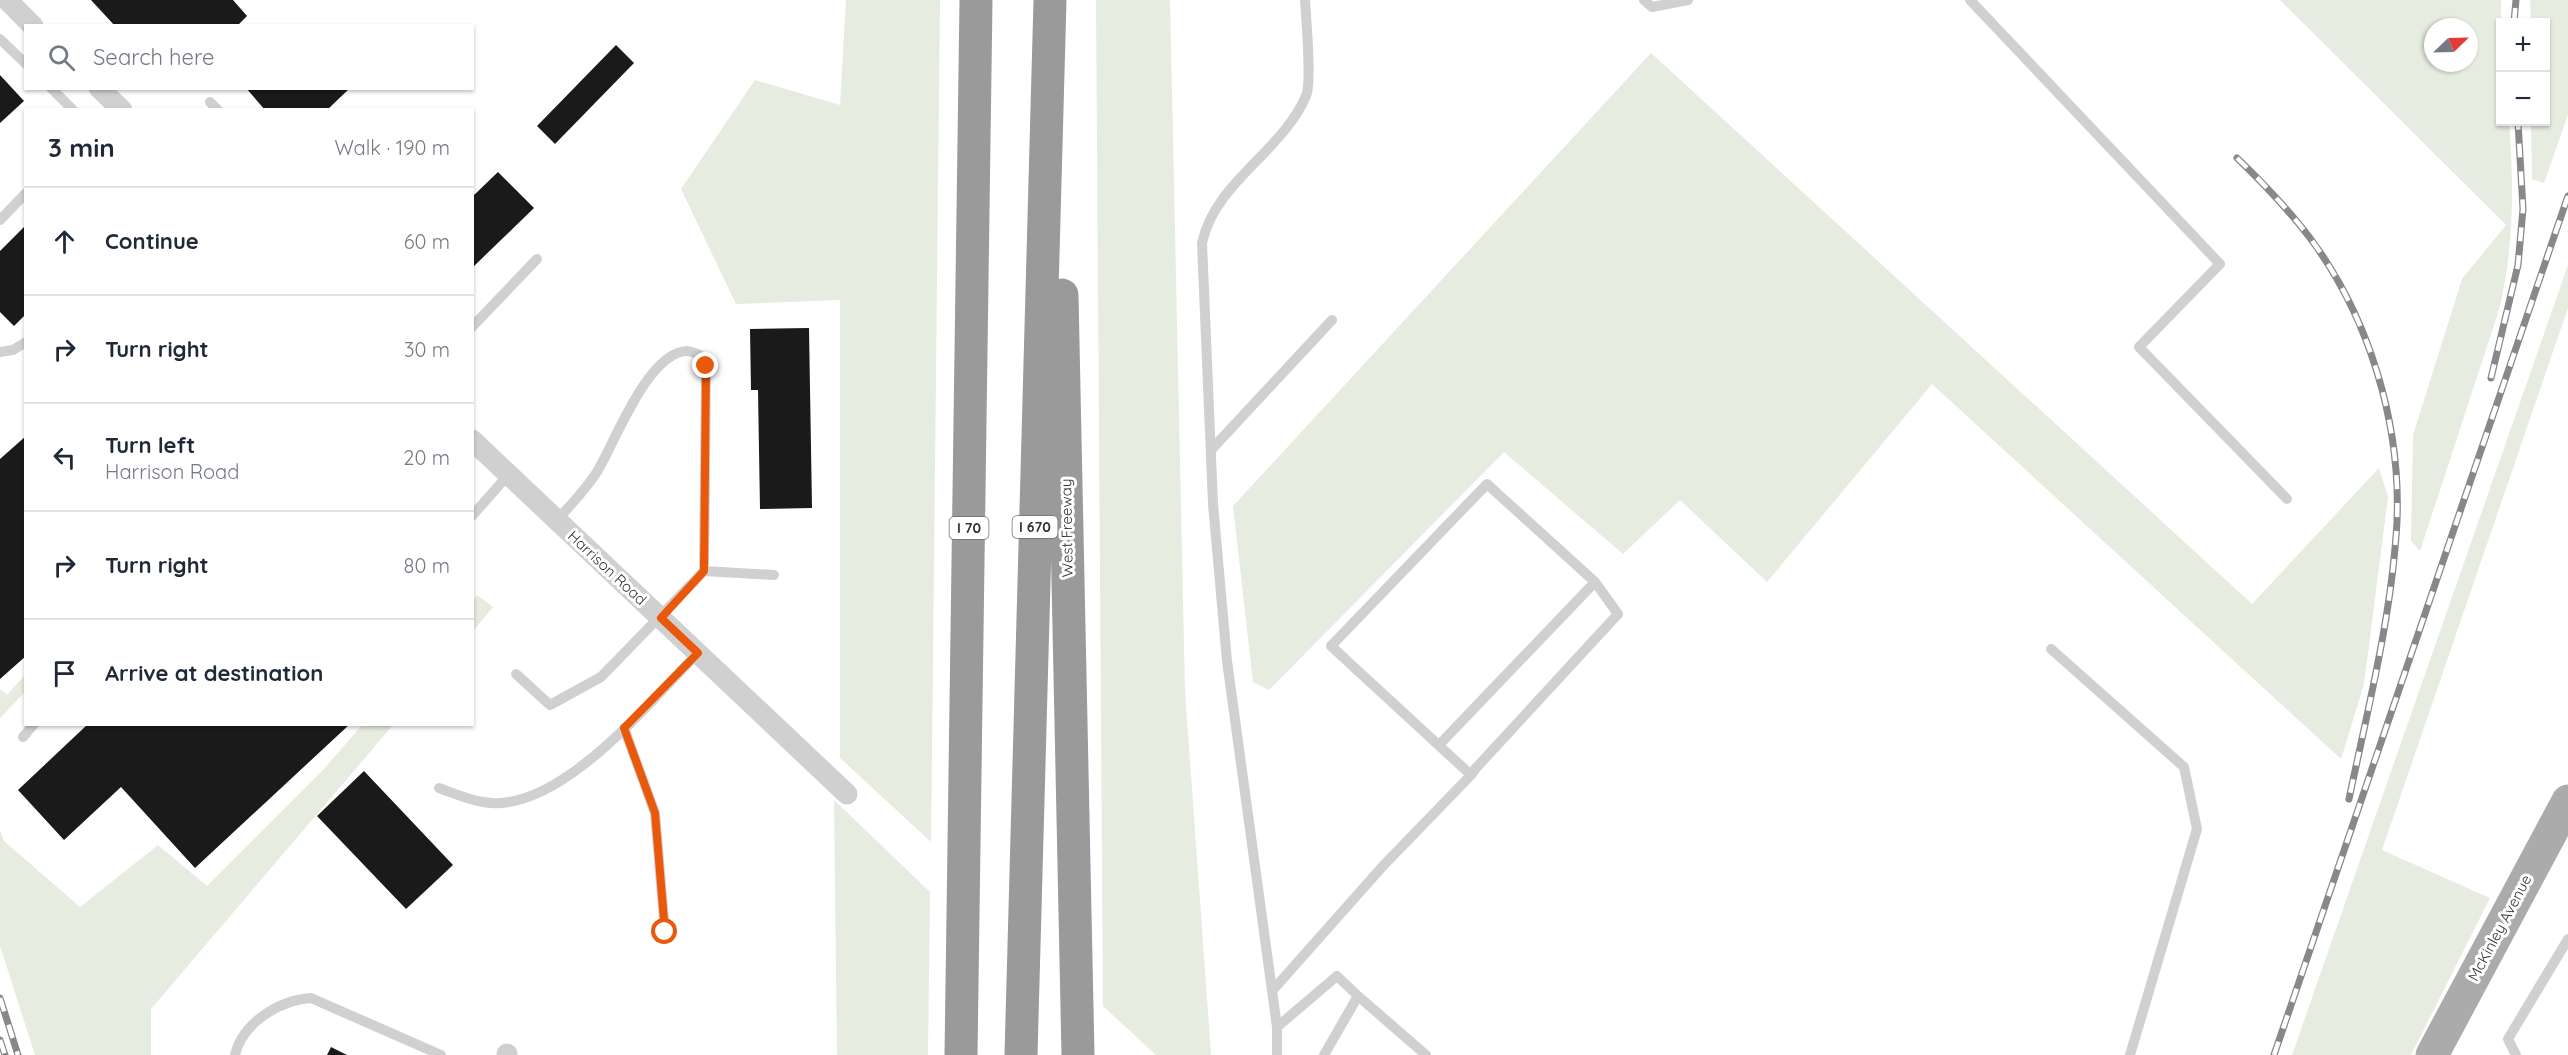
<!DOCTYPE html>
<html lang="en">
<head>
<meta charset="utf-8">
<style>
	body { margin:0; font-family:Quicksand,sans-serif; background:#f2f2f3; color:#1f2937 }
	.controls { position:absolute; right:18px; top:18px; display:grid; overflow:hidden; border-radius:0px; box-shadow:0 2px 4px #0004 }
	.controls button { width:54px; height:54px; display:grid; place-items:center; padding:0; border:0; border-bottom:2px solid #e0e1e3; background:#fff; color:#1f2937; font:30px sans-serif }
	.compass { position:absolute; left:2424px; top:18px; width:54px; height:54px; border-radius:50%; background:#fff; box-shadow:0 2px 4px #0004; rotate:67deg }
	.stop { position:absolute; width:18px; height:18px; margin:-14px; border:4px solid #ea580c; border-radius:50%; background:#fff }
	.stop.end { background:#ea580c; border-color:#fff; box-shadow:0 2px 6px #0008 }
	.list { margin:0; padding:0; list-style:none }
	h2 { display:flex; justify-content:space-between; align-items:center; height:78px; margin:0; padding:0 24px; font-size:26px }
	h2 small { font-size:20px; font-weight:400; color:#747a83 }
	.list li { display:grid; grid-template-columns:39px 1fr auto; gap:18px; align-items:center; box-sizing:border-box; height:108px; padding:0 24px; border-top:2px solid #e0e1e3 }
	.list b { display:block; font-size:22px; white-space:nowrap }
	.list p { margin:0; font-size:20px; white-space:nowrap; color:#747a83 }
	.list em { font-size:20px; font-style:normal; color:#747a83 }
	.icon { flex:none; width:33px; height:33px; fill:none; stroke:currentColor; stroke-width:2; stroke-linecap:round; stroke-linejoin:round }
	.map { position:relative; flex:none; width:2568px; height:1055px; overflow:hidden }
	.search { position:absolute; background:#fff; box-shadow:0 2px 4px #0004; left:24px; top:24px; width:450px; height:66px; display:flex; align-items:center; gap:15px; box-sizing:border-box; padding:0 21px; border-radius:0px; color:#747a83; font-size:22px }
	.panel { position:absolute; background:#fff; box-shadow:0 2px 4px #0004; left:24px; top:108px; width:450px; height:618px; border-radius:0px }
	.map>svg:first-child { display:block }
	.green { fill:#e6ecdf; fill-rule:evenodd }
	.building { fill:#1a1a1a }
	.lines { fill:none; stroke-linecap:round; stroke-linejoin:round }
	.lane { stroke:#d0d0d0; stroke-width:10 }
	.street { stroke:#d0d0d0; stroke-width:21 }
	.primary { stroke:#ababab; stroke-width:33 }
	.highway { stroke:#9a9a9a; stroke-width:33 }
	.rail-casing { stroke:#888; stroke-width:7 }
	.rail { stroke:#fff; stroke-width:4.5; stroke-dasharray:14; stroke-linecap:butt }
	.route { stroke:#ea580c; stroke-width:8 }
	.labels { text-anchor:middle; stroke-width:6; stroke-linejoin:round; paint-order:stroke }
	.shield { fill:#fff; stroke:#707070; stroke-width:1.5 }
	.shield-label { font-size:14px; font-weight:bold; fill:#333 }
	.street-label { font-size:15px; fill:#333; stroke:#fff }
</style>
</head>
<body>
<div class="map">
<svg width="2568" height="1055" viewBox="0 0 2568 1055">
	<rect width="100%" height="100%" fill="#fff"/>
	<path class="green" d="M 846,0 L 940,0 L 931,842 L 840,758 L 840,300 L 736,304 L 681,189 L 755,80 L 840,105 Z
		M 1096,0 L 1170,0 L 1185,692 L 1211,1055 L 1156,1055 L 1103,1006 Z
		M 2280,0 L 2501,0 L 2500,122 L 2509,122 C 2514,185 2514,248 2499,310 L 2420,551 L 2411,541 L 2413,435 L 2462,279 L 2506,225 ZM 2433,27 L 2469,27 L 2469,63 L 2433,63 Z
		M 2530,0 L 2568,0 L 2568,115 L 2544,183 L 2532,179 L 2531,122 L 2546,122 L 2546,22 L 2531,22 Z
		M 1651,53 L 2252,604 L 2379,468 L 2388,497 L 2364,684 L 2341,759 L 1932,384 L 1767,582 L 1680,500 L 1623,554 L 1504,452 L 1269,690 L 1253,682 L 1233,506 Z
		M 2568,265 L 2568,308 L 2382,850 L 2490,898 L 2411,1055 L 2292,1055 Z
		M 477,595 L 493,607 L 473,631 L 473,600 Z
		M 25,675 L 25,692 L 0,718 L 0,689 L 7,695 Z
		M 363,724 L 393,725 L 151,1009 L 151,1055 L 35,1055 L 0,946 L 0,830 L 4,841 L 80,907 L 158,845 L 207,886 L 323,770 Z
		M 834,800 L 930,892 L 928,1055 L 837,1055 Z"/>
	<path class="building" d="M 91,0 L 233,0 L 247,16 L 237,26 L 115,26 Z
		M 616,45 L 634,63 L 555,144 L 537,126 Z
		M 0,75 L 24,101 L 0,123 Z
		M 246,88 L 350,88 L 327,110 L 265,110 Z
		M 498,172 L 534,208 L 472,268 L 472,197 Z
		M 26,225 L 26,314 L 14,326 L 0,312 L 0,251 Z
		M 809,328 L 812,508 L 760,509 L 758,390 L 751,390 L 750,329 Z
		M 26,436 L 26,656 L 0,679 L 0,459 Z
		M 88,724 L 350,724 L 195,868 L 121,787 L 64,840 L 18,790 Z
		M 364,771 L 453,865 L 406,909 L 317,816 Z
		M 331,1047 L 347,1055 L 327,1055 Z"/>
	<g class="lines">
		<path class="lane" d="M 1644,0 L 1652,7 L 1688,0
			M 1970,0 L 2220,264 L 2139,347 L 2287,499
			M 0,39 L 26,64
			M 51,88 L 73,110
			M 210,102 L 218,110
			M 0,220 L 26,193
			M 472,327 L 537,259
			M 0,352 L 13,350 L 26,342
			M 1211,450 L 1332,320
			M 472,516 L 509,474
			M 704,571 L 774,575
			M 2051,649 L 2184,767 L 2197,829 L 2130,1055
			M 516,674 L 550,705 L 601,677 L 704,571 L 706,366 L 700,355 C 696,354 691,351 687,351 C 648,352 615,442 598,470 C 587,489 571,504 557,520
			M 624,728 L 655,813 L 665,932
			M 23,737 L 34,724
			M 1439,745 L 1595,582
			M 439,788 C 453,793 468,800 483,802 C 558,816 650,701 698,653
			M 1272,991 L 1382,867 L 1471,775 L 1476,768 L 1618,614 L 1595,582 L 1487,484 L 1331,646 L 1471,775
			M 1277,1027 L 1337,976 L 1358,996
			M 235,1055 C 243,1022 280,1000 311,998 L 441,1055
			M 1277,1055 L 1277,1027 L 1227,661 L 1213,504 L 1202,243 C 1215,182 1282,152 1306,96 C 1312,83 1306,18 1305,0
			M 1324,1055 L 1358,996 L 1426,1055
			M 2516,1055 L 2508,1039 L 2568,939"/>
		<path class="street" d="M 7,0 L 33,26
			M 99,88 L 122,110
			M 472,440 L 847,794
			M 507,1055 L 507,1054"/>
		<path class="primary" d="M 2432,1055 L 2568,801"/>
		<path class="highway" d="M 1062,295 L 1078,1055
			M 961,1055 L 976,0
			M 1021,1055 L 1050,0"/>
		<defs>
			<path id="rail" d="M 2514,22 L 2516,0
				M 2237,158 C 2263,183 2288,209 2310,238 C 2369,317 2401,423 2397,521 C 2392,615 2368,708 2349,799
				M 2491,378 L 2518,265 L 2523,209 L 2518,122
				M 0,998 L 18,1055
				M 0,1040 L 5,1055
				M 2274,1055 L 2568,196"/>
		</defs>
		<use href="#rail" class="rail-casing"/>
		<use href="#rail" class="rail"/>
	</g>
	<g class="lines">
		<path class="route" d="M 665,932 L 655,813 L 624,728 L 698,653 L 661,618 L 704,571 L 706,366"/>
	</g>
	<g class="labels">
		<g class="shield">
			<rect x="1012.5" y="516" width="45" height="22" rx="4.5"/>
			<rect x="949.5" y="517" width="39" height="22" rx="4.5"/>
		</g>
		<g class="shield-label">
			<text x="1035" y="532">I 670</text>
			<text x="969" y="533">I 70</text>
		</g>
		<g class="street-label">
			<text transform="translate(1067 528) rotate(-91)" y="5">West Freeway</text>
			<text transform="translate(607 568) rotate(43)" y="5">Harrison Road</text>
			<text transform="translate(2500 928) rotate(-62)" y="5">McKinley Avenue</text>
		</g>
	</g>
</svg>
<div class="controls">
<button>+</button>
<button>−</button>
</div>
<svg class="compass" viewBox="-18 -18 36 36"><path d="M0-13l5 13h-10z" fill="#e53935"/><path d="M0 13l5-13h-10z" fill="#747a83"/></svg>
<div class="stop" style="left:665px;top:932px"></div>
<div class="stop end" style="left:706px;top:366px"></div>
<div class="search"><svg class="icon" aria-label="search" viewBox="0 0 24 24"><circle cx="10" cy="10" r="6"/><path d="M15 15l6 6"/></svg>Search here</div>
<section class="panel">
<h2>3 min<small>Walk · 190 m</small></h2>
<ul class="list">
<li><svg class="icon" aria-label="ahead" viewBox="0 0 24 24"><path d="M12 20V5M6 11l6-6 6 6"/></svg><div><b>Continue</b></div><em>60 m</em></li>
<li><svg class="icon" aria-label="right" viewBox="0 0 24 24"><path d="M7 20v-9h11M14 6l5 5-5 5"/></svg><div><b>Turn right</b></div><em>30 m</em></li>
<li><svg class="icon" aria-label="left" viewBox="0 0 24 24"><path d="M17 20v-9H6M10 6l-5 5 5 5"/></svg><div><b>Turn left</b><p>Harrison Road</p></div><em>20 m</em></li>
<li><svg class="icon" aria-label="right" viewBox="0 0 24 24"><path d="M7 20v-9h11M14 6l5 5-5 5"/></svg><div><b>Turn right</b></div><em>80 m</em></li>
<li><svg class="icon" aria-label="arrive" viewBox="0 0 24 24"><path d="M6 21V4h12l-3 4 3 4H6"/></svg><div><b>Arrive at destination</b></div></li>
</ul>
</section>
</div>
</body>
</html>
